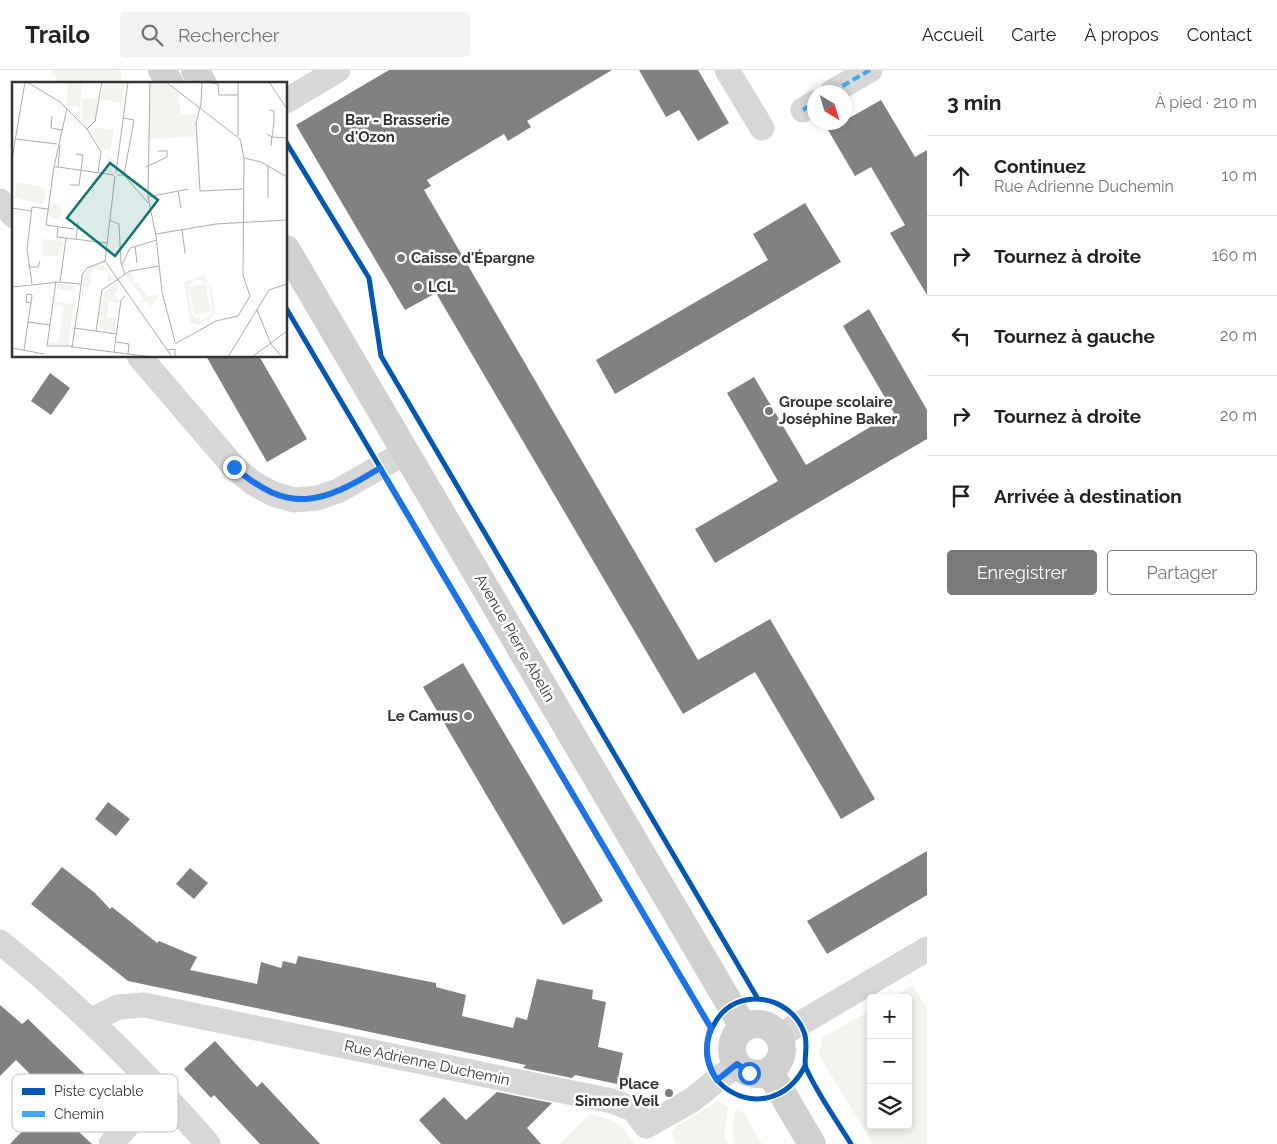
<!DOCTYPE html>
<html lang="fr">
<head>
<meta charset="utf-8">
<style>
	body { margin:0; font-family:Raleway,sans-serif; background:#f2f2f2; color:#202124 }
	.controls { position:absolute; right:15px; bottom:15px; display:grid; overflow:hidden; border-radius:5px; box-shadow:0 2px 8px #0003 }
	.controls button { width:45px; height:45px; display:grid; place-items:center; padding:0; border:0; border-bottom:1px solid #e0e0e0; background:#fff; color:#202124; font:25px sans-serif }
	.compass { position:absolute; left:807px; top:15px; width:45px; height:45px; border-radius:50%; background:#fff; box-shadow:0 2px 8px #0003; rotate:142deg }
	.stop { position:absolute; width:15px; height:15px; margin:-11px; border:4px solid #1a73e8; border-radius:50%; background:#fff }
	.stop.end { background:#1a73e8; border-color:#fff; box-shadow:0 1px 5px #0008 }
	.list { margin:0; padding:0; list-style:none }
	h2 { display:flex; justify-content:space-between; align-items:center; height:65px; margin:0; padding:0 20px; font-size:21px }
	h2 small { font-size:16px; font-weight:400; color:#757577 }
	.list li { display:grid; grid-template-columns:32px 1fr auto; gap:15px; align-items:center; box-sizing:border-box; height:80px; padding:0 20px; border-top:1px solid #e0e0e0 }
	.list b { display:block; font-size:19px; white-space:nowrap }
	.list p { margin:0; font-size:16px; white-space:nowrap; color:#757577 }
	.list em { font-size:16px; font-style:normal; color:#757577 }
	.actions { display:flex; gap:10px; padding:15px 20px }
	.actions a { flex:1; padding:11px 0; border:1px solid #7a7a7a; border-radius:5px; text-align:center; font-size:18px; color:#7a7a7a }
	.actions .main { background:#7a7a7a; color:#fff }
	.icon { flex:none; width:28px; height:28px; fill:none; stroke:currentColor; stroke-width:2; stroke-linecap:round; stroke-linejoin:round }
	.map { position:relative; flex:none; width:927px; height:1074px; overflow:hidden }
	header { display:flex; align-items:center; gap:30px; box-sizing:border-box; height:70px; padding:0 25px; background:#fff; border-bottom:1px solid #e0e0e0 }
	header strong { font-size:24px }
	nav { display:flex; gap:28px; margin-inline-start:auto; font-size:18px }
	.search { width:350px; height:45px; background:#f2f2f2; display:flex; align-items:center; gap:12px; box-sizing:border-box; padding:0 18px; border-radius:5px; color:#757577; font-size:19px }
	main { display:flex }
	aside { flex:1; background:#fff }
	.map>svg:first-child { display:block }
	.green { fill:#f1f5ed }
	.building { fill:#818181 }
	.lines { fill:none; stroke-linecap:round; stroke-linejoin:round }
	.street { stroke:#d7d7d7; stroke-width:25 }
	.secondary { stroke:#d0d0d0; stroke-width:28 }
	.quiet { stroke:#3fa9f5; stroke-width:4; stroke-dasharray:8 4; stroke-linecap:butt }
	.cycleway-casing { stroke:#fff; stroke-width:8 }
	.cycleway { stroke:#0057b8; stroke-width:5 }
	.route { stroke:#1a73e8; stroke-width:6 }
	.poi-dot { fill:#7a7a7a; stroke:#fff; stroke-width:2 }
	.labels { text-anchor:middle; stroke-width:5; stroke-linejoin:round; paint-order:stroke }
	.poi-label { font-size:15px; font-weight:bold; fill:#333; stroke:#fff; text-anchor:start }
	.street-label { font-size:15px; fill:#333; stroke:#fff }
	.inset-road { fill:none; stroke:#adadad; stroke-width:1 }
	.view { fill:#0f766e; fill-opacity:0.15; stroke:#0f766e; stroke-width:2.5 }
	.inset-edge { fill:none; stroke:#333; stroke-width:2.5 }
	.key { fill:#fff; stroke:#c2c2c2; stroke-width:1 }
	.key-label { font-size:14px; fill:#333 }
</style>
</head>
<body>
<header>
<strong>Trailo</strong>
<div class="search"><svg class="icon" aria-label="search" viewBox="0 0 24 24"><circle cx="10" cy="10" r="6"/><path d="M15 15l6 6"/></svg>Rechercher</div>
<nav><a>Accueil</a><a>Carte</a><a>À propos</a><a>Contact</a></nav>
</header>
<main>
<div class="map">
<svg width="927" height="1074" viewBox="0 0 927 1074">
	<rect width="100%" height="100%" fill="#fff"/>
	<path class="green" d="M 52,0 L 119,0 L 122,4 L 120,14 L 60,14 Z
		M 913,915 L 927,939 L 927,1074 L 873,1074 L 819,985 L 822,968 L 871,940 L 871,1055 L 908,1055 L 908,928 L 891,928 Z
		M 718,1031 L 728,1037 L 724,1064 L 727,1074 L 676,1074 L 672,1062 L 677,1056 Z
		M 735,1040 L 744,1043 L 762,1074 L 735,1074 L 732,1063 Z
		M 590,1044 C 614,1050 621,1052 634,1074 L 560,1074 Z"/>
	<path class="building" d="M 389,0 L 612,0 L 527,51 L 531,57 L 508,71 L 504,64 L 427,110 L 431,116 L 424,120 L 698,590 L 770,549 L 875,729 L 841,749 L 755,602 L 683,644 L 436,223 L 405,240 L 296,55 Z
		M 639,0 L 698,0 L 729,53 L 698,71 L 679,40 L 666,47 Z
		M 881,30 L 915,87 L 927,80 L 927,225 L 890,163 L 905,155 L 871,97 L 855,106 L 828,60 Z
		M 805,133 L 841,192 L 615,324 L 596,290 L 768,190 L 753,164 Z
		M 869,239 L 927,340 L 927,369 L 715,493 L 695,459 L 778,411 L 727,323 L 754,307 L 806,395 L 894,343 L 843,256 Z
		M 206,286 L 259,286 L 307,369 L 267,392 Z
		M 50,303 L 70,318 L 51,345 L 31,331 Z
		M 463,593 L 603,831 L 563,855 L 423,617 Z
		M 108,732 L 130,749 L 116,766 L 95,749 Z
		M 927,781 L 927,825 L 827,884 L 807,851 Z
		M 62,797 L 95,823 L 110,839 L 112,837 L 157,873 L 159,871 L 197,887 L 190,900 L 257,914 L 261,892 L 281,898 L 283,891 L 296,894 L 298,886 L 436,913 L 436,917 L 466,925 L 462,946 L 513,958 L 516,947 L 527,950 L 537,909 L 593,920 L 592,929 L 606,932 L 598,977 L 623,983 L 617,1014 L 575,1005 L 572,1008 L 523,998 L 526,995 L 128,911 L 31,834 Z
		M 190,798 L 208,813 L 194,829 L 176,814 Z
		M 0,935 L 22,954 L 28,949 L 99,1018 L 95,1023 L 105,1033 L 79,1062 L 92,1074 L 10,1074 L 54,1028 L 16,990 L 0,1006 Z
		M 215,971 L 257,1017 L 262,1012 L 320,1074 L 260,1074 L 214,1025 L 211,1028 L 184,999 Z
		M 497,1022 L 552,1033 L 527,1058 L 541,1074 L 441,1074 L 419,1050 L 444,1027 L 466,1050 Z"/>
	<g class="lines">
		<path class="street" d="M 727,0 L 762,58
			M 832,22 L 870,0
			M 286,31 L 338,0
			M 803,40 L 814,33
			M 0,131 L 14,146
			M 139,286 L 234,397 L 253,413 L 273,424 L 294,430 L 317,428 L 338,421 L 406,382
			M 0,872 C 77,934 144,1000 208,1074
			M 92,950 L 118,937 L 144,935 L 612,1031 L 633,1039 L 646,1056 L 692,1030 L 737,994
			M 779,966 L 927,879
			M 111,1074 L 160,1019"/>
		<path class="secondary" d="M 162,0 L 170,14
			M 195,0 L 203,14
			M 286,179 L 744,958
			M732 979a25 25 0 1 1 50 0a25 25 0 1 1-50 0Z
			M 769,1001 L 812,1074"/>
		<path class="quiet" d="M 832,22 L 870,0
			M 803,40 L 814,33"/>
		<defs>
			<path id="cycleway" d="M 286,72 L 369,208 L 381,286 L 758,929
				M 286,238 L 711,958
				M 805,996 C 770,1065 677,1013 716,951 C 737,916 790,925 804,962 C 809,974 803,992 806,998 C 818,1025 836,1049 851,1074"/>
		</defs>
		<use href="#cycleway" class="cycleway-casing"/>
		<use href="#cycleway" class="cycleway"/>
	</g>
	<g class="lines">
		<path class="route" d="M 234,397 C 289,445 322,434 380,398 L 711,958 C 704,977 706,993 717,1010 L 737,994 L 749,1003"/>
	</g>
	<g class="poi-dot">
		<circle cx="335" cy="59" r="5"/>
		<circle cx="401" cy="188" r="5"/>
		<circle cx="418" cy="217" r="5"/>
		<circle cx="769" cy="341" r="5"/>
		<circle cx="468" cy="646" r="5"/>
		<circle cx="669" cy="1023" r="5"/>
	</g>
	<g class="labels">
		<g class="poi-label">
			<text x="345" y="55">Bar - Brasserie<tspan x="345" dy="17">d'Ozon</tspan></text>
			<text x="411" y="193">Caisse d'Épargne</text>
			<text x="428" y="222">LCL</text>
			<text x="779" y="337">Groupe scolaire<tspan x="779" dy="17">Joséphine Baker</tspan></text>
			<text x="458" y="651" text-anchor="end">Le Camus</text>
			<text x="659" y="1019" text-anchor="end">Place<tspan x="659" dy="17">Simone Veil</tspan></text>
		</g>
		<g class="street-label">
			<text transform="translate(515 568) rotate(60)" y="5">Avenue Pierre Abelin</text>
			<text transform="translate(427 993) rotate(12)" y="5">Rue Adrienne Duchemin</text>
		</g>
	</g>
	<g transform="translate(12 12)">
		<rect width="275" height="275" fill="#fff"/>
		<path d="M 56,0 L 69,0 L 68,37 L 65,34 L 68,25 L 55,24 ZM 92,0 L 113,0 L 108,30 L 108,21 L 89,17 ZM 139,0 L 153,0 L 167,11 L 168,33 L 184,32 L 183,54 L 136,58 ZM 87,12 L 83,36 L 74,44 L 70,39 L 70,17 L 81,17 ZM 83,46 L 102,47 L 98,67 L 98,75 L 102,76 L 100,91 L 93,90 L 95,75 L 90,72 L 97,73 L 98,69 L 89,67 L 81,53 ZM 5,100 L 34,106 L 31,122 L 2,116 ZM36 129a7 7 0 1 1 14 0a7 7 0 1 1-14 0ZM 31,157 L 52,159 L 50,172 L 47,170 L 46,175 L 30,173 ZM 87,182 L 94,186 L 102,198 L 95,200 L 96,191 L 81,186 L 77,205 L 72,204 L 66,245 L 72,193 L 79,185 ZM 119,189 L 121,201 L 126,200 L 135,215 L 147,212 L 138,226 L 135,219 L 127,221 L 131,216 L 114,193 ZM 191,194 L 199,203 L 203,230 L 198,238 L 186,243 L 178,240 L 172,200 ZM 191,198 L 191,203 L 177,205 L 182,233 L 199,230 L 192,198 L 197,203 L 201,231 L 189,238 L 187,233 L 185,237 L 180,233 L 176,206 L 182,198 ZM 45,201 L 64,204 L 56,263 L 36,263 L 37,260 L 47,261 L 51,225 L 42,222 L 43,216 L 44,220 L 60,222 L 62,210 L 45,207 ZM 104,202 L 107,207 L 102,211 L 108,221 L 97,220 L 95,236 L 105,237 L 103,249 L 87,247 L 92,210 Z" fill="#f1f5ed" fill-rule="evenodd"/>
		<path class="inset-road" d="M 15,0 L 48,20 L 75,47 L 89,70 L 86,91M 138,0 L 136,115 L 144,154 L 150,210 L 163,260M 154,0 L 228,57 L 232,76 L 231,193 L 238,214 L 226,234 L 204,239 L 163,262M 190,0 L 189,22 L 184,41 L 188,109 L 231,107M 193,0 L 206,2 L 207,13 L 226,13M 226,0 L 226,54M 257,0 L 275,27M 40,34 L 39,46 L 50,48M 111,36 L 122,38 L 112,93M 75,47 L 83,39 L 90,0M 255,52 L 260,55 L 262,40 L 262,29 L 257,28M 4,57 L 45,62M 48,63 L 46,85 L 42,85 L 34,143 L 62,147M 259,64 L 260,55 L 275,56M 232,76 L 249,80 L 275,95M 0,77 L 13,0M 42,85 L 55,26M 46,85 L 102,93M 134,85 L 155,75 L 155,69 L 146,69M 104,91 L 116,0M 105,93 L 112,93 L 136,121M 58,103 L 67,103 L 71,73 L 64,72M 166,109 L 169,126M 136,115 L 176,107M 256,116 L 256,83M 0,126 L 19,129M 97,138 L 107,142 L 109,181 L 113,192M 46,145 L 45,155 L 95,161M 170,147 L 173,171M 144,152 L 204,142 L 274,138M 54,156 L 48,200 L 67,202M 64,157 L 66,140M 123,164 L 125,181M 93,179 L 160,275M 93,179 L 103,94M 110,183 L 118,166 L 145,158M 17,185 L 26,185 L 28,179M 44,199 L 35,264 L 58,264M 67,201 L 69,204 L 70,193 L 75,186 L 93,179M 20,202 L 15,167 L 20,125 L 36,127M 0,205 L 48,200M 245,228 L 259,262 L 270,275M 16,240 L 38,243M 62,246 L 105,252M 84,249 L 90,208 L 118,189 L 147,184M 104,260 L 117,262 L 116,272M 59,263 L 60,266 L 69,204M 61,265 L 140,275M 0,266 L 32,272M 12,268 L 16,240 L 19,221 L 20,213 L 15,212 L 14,220 L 19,221M 155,268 L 163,267 L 163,275M 102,270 L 109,218 L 113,214M 216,275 L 257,208 L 275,202M 240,275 L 275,249"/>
		<path class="view" d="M 98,81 L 146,118 L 103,174 L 55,136 Z"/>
		<rect width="275" height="275" class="inset-edge"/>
	</g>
	<rect x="12" y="1004" width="166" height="58" rx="8" class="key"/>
	<rect x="22" y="1018" width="23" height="7" fill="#0057b8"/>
	<rect x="22" y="1041" width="23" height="6" fill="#3fa9f5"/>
	<g class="key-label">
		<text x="54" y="1026">Piste cyclable</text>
		<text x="54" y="1049">Chemin</text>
	</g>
</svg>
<div class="controls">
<button>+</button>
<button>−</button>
<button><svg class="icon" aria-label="layers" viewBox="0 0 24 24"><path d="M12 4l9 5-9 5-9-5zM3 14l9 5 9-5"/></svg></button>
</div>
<svg class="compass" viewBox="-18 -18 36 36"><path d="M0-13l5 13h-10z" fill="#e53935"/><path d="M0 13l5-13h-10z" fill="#757577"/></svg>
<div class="stop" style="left:749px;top:1003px"></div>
<div class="stop end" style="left:234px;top:397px"></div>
</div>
<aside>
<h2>3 min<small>À pied · 210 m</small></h2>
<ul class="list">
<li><svg class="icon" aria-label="ahead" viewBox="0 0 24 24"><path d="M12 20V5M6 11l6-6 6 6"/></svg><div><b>Continuez</b><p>Rue Adrienne Duchemin</p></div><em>10 m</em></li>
<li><svg class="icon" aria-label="right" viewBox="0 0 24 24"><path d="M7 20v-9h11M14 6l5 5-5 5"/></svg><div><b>Tournez à droite</b></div><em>160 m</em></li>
<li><svg class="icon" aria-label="left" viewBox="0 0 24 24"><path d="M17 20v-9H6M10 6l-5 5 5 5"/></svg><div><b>Tournez à gauche</b></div><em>20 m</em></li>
<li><svg class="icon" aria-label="right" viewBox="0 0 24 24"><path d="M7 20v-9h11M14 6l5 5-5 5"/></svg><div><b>Tournez à droite</b></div><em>20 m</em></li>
<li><svg class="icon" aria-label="arrive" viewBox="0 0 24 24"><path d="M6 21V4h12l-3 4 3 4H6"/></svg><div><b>Arrivée à destination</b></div></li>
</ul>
<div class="actions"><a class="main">Enregistrer</a><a>Partager</a></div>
</aside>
</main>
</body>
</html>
